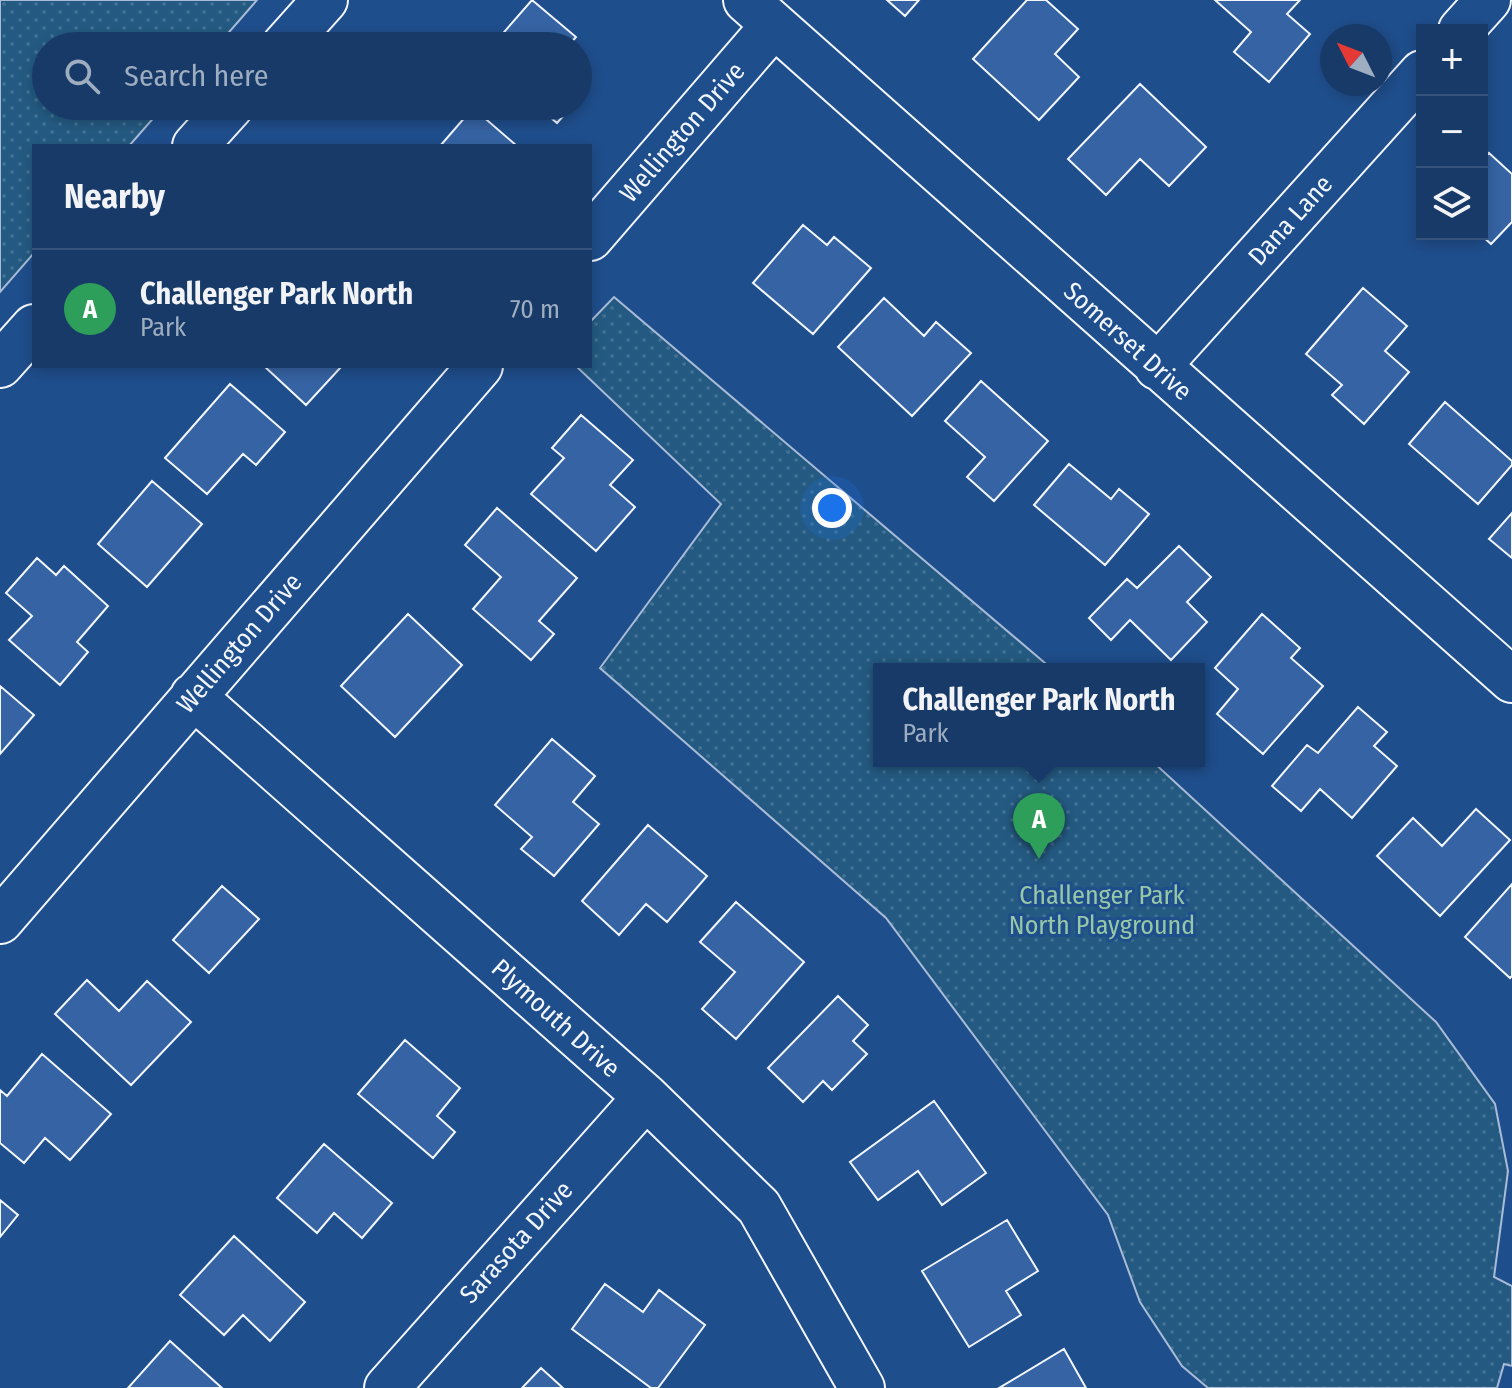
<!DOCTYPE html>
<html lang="en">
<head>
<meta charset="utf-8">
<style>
	body { margin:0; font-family:"Fira Sans Condensed",sans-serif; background:#20416f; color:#f1f3f6 }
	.controls { position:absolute; right:24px; top:24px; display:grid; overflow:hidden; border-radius:0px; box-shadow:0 4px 12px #0003 }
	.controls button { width:72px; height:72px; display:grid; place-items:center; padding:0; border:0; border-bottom:2px solid #36547d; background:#173a69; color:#f1f3f6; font:40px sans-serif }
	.compass { position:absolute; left:1320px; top:24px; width:72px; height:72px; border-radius:50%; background:#173a69; box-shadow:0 4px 12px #0003; rotate:312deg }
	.you { position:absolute; left:832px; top:508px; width:28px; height:28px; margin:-20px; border:6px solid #fff; border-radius:50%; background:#1a73e8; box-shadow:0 0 0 12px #1a73e833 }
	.badge { display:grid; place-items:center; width:52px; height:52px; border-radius:50%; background:#d6ab8b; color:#fff; font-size:26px; font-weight:700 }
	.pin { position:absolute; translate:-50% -66px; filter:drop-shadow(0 2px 4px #0008) }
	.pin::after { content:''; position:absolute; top:42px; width:28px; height:24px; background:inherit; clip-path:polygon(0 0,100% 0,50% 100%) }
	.popup { position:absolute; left:873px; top:663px; width:332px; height:104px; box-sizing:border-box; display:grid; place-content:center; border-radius:0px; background:#173a69; filter:drop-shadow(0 2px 6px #0005); font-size:26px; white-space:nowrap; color:#9eadc0 }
	.popup b { font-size:30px; color:#f1f3f6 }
	.popup::after { content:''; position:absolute; left:50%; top:100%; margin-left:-16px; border:16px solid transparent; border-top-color:#173a69 }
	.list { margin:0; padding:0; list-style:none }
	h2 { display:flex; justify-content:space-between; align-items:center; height:104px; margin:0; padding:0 32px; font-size:34px }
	h2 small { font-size:26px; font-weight:400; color:#9eadc0 }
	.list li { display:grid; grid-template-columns:52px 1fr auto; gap:24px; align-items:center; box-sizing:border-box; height:120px; padding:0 32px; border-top:2px solid #36547d }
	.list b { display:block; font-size:30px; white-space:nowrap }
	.list p { margin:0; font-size:26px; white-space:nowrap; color:#9eadc0 }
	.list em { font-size:26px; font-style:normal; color:#9eadc0 }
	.icon { flex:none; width:44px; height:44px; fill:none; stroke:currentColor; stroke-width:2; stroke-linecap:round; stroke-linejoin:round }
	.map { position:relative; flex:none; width:1512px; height:1388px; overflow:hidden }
	.search { position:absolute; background:#173a69; box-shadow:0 4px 12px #0003; left:32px; top:32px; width:560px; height:88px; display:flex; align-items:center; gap:20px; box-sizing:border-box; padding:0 28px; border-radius:44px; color:#9eadc0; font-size:30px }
	.panel { position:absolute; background:#173a69; box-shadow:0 4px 12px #0003; left:32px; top:144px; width:560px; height:224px; border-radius:0px }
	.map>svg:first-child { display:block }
	.park { fill:url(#park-dots); stroke:#a8bbd7; stroke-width:2 }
	.building { fill:#3563a3; stroke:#f2f6ff; stroke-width:2 }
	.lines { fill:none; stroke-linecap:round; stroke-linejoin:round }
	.minor-casing { stroke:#f2f6ff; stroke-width:48 }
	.minor { stroke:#1f4e8c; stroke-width:44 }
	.labels { text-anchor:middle; stroke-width:6; stroke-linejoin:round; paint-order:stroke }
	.street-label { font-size:26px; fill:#f2f6ff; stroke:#1f4e8c }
	.park-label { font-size:26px; fill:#97c8a6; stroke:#1f4e8c }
</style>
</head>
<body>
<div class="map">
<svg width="1512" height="1388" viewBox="0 0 1512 1388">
	<defs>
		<pattern id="park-dots" width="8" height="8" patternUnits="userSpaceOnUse" patternTransform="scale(2)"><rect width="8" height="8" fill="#245a82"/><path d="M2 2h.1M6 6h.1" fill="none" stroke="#447295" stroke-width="1.8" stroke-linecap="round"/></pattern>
	</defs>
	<rect width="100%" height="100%" fill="#1f4e8c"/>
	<path class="park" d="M 0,0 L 257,0 L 217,46 L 46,46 L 46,106 L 164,106 L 129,146 L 34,146 L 34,253 L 0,292 Z
		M 614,297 L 1052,669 L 879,669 L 879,761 L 1152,761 L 1436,1022 L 1495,1104 L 1508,1171 L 1494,1277 L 1512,1286 L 1512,1366 L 1504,1364 L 1497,1388 L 1208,1388 L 1182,1366 L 1140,1302 L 1108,1215 L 886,918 L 600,668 L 721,504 L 576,366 L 590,366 L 590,322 Z"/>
	<path class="building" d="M 532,0 L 576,37 L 568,46 L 492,46 Z
		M 887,0 L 919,0 L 905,16 Z
		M 1027,0 L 1046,0 L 1078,29 L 1055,54 L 1079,77 L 1039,120 L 973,59 Z
		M 1215,0 L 1300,0 L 1287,14 L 1310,34 L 1269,82 L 1234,52 L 1251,32 Z
		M 1140,84 L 1206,147 L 1169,186 L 1140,159 L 1106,195 L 1068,159 Z
		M 537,106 L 572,106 L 557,123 Z
		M 473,108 L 517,146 L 440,146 Z
		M 1489,153 L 1512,174 L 1512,222 L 1491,244 L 1480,234 L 1482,234 L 1482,160 Z
		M 803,225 L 827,245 L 834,237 L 871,268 L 813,334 L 753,283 Z
		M 1363,288 L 1407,326 L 1385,351 L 1409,372 L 1364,424 L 1332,395 L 1342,385 L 1306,354 Z
		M 884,298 L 924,336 L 936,322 L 971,353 L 912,416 L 838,347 Z
		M 264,366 L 342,366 L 306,405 Z
		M 981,381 L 1048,441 L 994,501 L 967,477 L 985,457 L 945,421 Z
		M 230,384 L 285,432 L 256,465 L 243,454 L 207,494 L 165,458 Z
		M 1445,402 L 1512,461 L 1512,465 L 1478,504 L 1409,444 Z
		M 581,415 L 633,460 L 610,485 L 635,507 L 596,551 L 531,494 L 564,458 L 552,448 Z
		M 1069,464 L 1111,499 L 1119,489 L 1149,514 L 1105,565 L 1034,505 Z
		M 152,481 L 202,524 L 147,587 L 98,544 Z
		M 497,508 L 577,578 L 539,621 L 554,634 L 531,660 L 473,609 L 501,577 L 465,545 Z
		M 1512,513 L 1512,558 L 1489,539 Z
		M 1179,546 L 1211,577 L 1187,602 L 1207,622 L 1171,660 L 1130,620 L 1111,640 L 1089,618 L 1127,579 L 1137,588 Z
		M 37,558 L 56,575 L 64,566 L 108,606 L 77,642 L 88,652 L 60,685 L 9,640 L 32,616 L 6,593 Z
		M 408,614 L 462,665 L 395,737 L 341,686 Z
		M 1262,614 L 1300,648 L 1291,658 L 1323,686 L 1263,754 L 1217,714 L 1238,689 L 1215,668 Z
		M 0,686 L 34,715 L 0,754 Z
		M 1358,707 L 1387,732 L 1374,746 L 1397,766 L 1352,818 L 1320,789 L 1301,811 L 1272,786 L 1307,745 L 1318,753 Z
		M 552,739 L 595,776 L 573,802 L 599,824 L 554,876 L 521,849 L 532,837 L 495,805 Z
		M 1476,809 L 1510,840 L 1440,916 L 1377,856 L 1413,818 L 1442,846 Z
		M 648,825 L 707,876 L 667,922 L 646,904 L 619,935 L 582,901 Z
		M 1512,884 L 1512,976 L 1510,978 L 1465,937 Z
		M 222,886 L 259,919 L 209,973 L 173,940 Z
		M 736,902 L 804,962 L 736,1039 L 702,1009 L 735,972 L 700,942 Z
		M 87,980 L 119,1011 L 147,981 L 191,1022 L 131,1085 L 55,1014 Z
		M 838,996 L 868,1025 L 853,1041 L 867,1054 L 832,1090 L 823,1081 L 803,1102 L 768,1068 Z
		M 405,1040 L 460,1088 L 437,1116 L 455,1132 L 433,1158 L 358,1094 Z
		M 42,1054 L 111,1114 L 70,1160 L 45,1138 L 24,1163 L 0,1143 L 0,1090 L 7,1096 Z
		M 934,1101 L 986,1173 L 942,1205 L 918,1171 L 878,1200 L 850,1162 Z
		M 324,1144 L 392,1203 L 362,1238 L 334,1213 L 317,1233 L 277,1198 Z
		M 0,1200 L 18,1215 L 0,1237 Z
		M 1007,1220 L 1038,1271 L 1006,1291 L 1021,1315 L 969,1347 L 922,1271 Z
		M 234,1236 L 305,1302 L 270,1341 L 243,1315 L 224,1335 L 180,1295 Z
		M 605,1284 L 643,1312 L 659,1290 L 705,1325 L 658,1388 L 651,1388 L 572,1329 Z
		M 170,1341 L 222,1388 L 128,1388 Z
		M 1064,1349 L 1086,1388 L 999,1388 Z
		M 541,1368 L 563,1388 L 522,1388 Z"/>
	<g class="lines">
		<defs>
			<path id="minor" d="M 746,0 L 1512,680
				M 1461,30 L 1488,0
				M 284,46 L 325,0
				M 195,146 L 231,106
				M 590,238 L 774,25
				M 0,365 L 34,327
				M 1157,367 L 1422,73
				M 193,696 L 646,1097 L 759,1207 L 862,1388
				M 0,921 L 480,366
				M 387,1388 L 646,1097"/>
		</defs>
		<use href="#minor" class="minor-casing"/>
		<use href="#minor" class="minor"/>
	</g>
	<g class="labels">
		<g class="street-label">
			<text transform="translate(682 132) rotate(-49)" y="9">Wellington Drive</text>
			<text transform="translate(1290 220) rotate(-48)" y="9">Dana Lane</text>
			<text transform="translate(1128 341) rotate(42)" y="9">Somerset Drive</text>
			<text transform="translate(239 643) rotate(-49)" y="9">Wellington Drive</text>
			<text transform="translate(556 1018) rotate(42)" y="9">Plymouth Drive</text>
			<text transform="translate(516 1242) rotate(-48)" y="9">Sarasota Drive</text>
		</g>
		<g class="park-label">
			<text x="1102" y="904">Challenger Park<tspan x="1102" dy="30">North Playground</tspan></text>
		</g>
	</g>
</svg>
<div class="controls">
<button>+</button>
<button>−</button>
<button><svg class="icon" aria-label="layers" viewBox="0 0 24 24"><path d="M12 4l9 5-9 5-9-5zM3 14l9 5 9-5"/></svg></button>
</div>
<svg class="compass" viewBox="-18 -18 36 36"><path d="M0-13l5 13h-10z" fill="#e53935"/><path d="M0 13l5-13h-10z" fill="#9eadc0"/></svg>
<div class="you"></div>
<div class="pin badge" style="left:1039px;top:859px;background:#2e9e5b">A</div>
<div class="popup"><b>Challenger Park North</b>Park</div>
<div class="search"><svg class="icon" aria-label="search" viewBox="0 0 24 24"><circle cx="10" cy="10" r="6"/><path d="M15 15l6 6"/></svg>Search here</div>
<section class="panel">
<h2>Nearby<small></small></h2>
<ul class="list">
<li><span class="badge" style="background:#2e9e5b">A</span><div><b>Challenger Park North</b><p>Park</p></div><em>70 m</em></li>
</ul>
</section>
</div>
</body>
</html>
